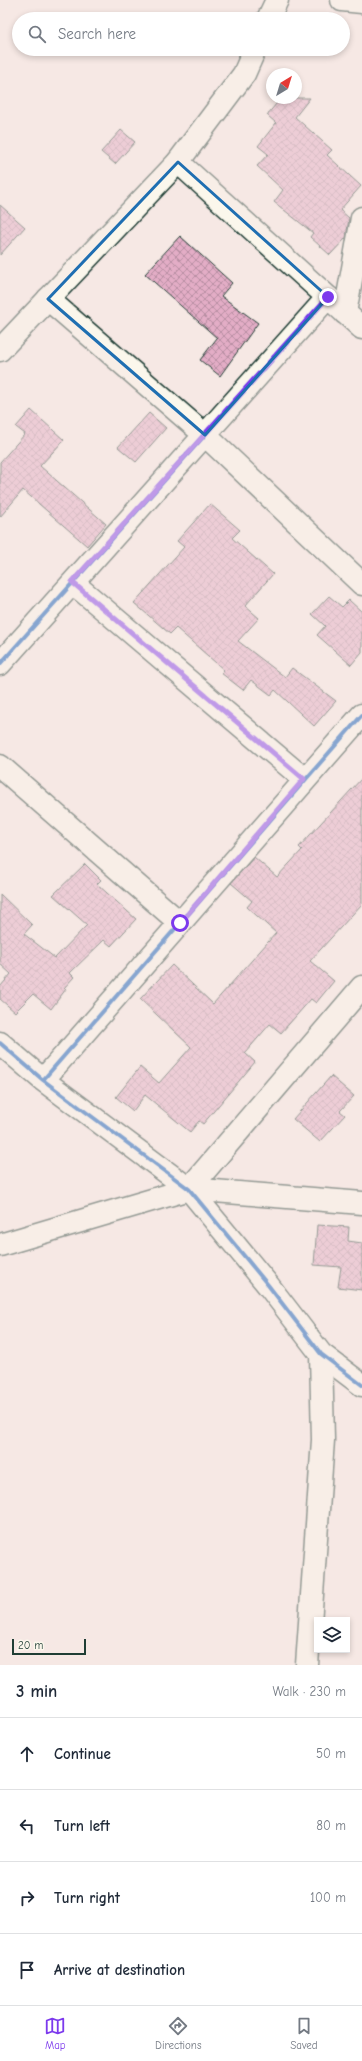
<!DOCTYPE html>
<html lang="en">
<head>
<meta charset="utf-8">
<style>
	body { margin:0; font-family:"Comic Neue",sans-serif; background:#f6f6f7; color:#1f2937 }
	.controls { position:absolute; right:12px; bottom:12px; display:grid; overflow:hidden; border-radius:0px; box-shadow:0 2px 6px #0003 }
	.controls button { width:36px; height:36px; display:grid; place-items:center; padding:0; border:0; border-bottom:1px solid #e0e1e3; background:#fff; color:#1f2937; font:20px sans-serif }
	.compass { position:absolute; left:266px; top:68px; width:36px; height:36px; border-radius:50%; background:#fff; box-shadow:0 2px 6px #0003; rotate:38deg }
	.scale { position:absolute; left:12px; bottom:10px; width:74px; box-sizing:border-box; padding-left:4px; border:2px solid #1f3d34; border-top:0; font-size:11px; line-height:14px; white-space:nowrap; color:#1f3d34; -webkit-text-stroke:3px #fbf7ec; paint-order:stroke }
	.stop { position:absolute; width:12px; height:12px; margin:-9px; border:3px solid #7c3aed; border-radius:50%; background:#fff }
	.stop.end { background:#7c3aed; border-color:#fff; box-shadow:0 1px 4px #0008 }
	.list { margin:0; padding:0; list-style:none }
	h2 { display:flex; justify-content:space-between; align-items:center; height:52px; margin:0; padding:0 16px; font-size:17px }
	h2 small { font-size:13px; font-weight:400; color:#747a83 }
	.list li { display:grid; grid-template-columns:26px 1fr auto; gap:12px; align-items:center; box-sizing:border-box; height:72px; padding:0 16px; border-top:1px solid #e0e1e3 }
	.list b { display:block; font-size:15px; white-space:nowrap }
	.list em { font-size:13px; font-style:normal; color:#747a83 }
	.icon { flex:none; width:22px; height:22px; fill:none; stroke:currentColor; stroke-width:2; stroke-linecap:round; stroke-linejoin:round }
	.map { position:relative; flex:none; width:362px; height:1665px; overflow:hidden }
	.search { position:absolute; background:#fff; box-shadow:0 2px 6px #0003; left:12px; right:12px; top:12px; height:44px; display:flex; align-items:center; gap:10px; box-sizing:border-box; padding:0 14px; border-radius:22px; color:#747a83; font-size:15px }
	.sheet { height:340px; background:#fff }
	nav { display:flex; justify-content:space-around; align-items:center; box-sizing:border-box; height:56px; border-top:1px solid #e0e1e3; background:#fff; font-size:11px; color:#747a83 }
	nav a { display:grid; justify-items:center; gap:2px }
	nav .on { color:#7c3aed }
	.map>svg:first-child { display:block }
	.building { fill:url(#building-cross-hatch); stroke:#1f3d34 }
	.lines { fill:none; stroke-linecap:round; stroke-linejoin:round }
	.minor-casing { stroke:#1f3d34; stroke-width:25 }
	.tertiary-casing { stroke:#1f3d34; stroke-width:25 }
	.trunk-casing { stroke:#1f3d34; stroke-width:25 }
	.minor { stroke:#fbf7ec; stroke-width:22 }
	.tertiary { stroke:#fbf7ec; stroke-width:22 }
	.trunk { stroke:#fbf7ec; stroke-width:22 }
	.cycleway-casing { stroke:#fbf7ec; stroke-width:6 }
	.cycleway { stroke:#0057b8; stroke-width:4 }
	.route { stroke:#7c3aed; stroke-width:5 }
	.marked { fill:none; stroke:#1f6fb2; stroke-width:3; stroke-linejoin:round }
</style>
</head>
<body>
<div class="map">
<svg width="362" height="1665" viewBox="0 0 362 1665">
	<defs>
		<pattern id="building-cross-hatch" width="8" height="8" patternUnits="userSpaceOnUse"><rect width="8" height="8" fill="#e3adc6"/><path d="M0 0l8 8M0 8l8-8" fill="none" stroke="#b78ea2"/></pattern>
	</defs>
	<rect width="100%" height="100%" fill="#f6e8e4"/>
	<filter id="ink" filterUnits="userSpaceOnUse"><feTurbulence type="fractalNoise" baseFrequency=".025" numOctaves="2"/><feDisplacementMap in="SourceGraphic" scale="8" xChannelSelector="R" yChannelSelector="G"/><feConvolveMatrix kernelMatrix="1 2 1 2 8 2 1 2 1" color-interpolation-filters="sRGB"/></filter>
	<g filter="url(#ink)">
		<path class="building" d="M 281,98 L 310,98 L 295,117 L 332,150 L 327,155 L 361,186 L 340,210 L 349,218 L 346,238 L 330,255 L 310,237 L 313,233 L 274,202 L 283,190 L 257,166 L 268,154 L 258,146 L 276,123 L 267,115 Z
			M 121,130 L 135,142 L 115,164 L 101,152 Z
			M 0,205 L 25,227 L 0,255 Z
			M 180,236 L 232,283 L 221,296 L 258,323 L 220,376 L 200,360 L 217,338 L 145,274 Z
			M 31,410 L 64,440 L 40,466 L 106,524 L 87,546 L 23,490 L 0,517 L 0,462 L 25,434 L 16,427 Z
			M 149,413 L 166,428 L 136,462 L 118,447 Z
			M 210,504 L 240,530 L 232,538 L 273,574 L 245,606 L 259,618 L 238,641 L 285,677 L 292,668 L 336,701 L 314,726 L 275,690 L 271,695 L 251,680 L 243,690 L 221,673 L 224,670 L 176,628 L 170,634 L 134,603 L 184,547 L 177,541 Z
			M 329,596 L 342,607 L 349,600 L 362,612 L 362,652 L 351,665 L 317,635 L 325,626 L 312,614 Z
			M 362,778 L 362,904 L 310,961 L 334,981 L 316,1003 L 311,999 L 281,1033 L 270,1024 L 245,1053 L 255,1062 L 203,1124 L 199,1121 L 190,1132 L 145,1095 L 133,1111 L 116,1097 L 140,1067 L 159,1083 L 191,1047 L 140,999 L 172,965 L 213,1004 L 276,933 L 247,907 L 252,901 L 231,883 L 254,857 L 277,877 L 302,850 L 299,847 Z
			M 85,864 L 101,880 L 97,884 L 136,919 L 111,946 L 104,940 L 70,973 L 74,977 L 64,988 L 66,989 L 51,1009 L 33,994 L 15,1012 L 0,999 L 0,987 L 11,974 L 0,964 L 0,894 L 32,925 L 24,934 L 55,958 L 87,925 L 53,895 Z
			M 331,1076 L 354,1096 L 340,1111 L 345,1115 L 320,1142 L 293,1119 Z
			M 317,1225 L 349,1227 L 348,1241 L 362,1243 L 362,1290 L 338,1287 L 341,1267 L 314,1265 Z"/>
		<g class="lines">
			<defs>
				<path id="minor" d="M 178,162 L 362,328
					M 48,299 L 205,435 L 362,584
					M 345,313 L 362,218
					M 73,583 L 304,779
					M 0,664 L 328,297
					M 0,766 L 180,923
					M 0,1043 L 43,1080 L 189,1189 L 268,1285 L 321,1354 L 362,1385
					M 43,1080 L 362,715
					M 189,1189 L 362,987
					M 0,1245 L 189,1189 L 362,1203
					M 307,1665 L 323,1440 L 321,1354"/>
				<path id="tertiary" d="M 268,19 L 277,0
					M 0,350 L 178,162 L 244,74 L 255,49"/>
				<path id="trunk" d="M 342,0 L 362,2"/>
			</defs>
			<use href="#minor" class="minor-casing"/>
			<use href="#tertiary" class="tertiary-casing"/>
			<use href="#trunk" class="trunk-casing"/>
			<use href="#minor" class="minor"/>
			<use href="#tertiary" class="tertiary"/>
			<use href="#trunk" class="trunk"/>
			<defs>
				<path id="cycleway" d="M 0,664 L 328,297
					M 0,1043 L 43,1080 L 189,1189 L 268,1285 L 321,1354 L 362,1385
					M 43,1080 L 362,715"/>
			</defs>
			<use href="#cycleway" class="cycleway-casing"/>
			<use href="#cycleway" class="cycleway"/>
		</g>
	</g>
	<g class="lines" filter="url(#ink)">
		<path class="route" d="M 180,923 L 304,779 L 72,582 L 328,297"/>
	</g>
	<path d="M0 0H362V1665H0ZM 178,162 L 328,297 L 205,435 L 48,299 Z" fill="#f6e8e4" fill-opacity=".55" fill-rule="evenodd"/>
	<path class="marked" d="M 178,162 L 328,297 L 205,435 L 48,299 Z"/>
</svg>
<div class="controls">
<button><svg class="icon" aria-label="layers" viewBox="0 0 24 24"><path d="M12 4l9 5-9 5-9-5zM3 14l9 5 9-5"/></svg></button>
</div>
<svg class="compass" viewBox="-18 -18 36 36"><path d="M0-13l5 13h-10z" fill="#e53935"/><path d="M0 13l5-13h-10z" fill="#747a83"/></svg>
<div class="scale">20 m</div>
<div class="stop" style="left:180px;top:923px"></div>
<div class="stop end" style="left:328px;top:297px"></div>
<div class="search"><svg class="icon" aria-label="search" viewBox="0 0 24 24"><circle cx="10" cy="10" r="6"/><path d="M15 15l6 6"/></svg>Search here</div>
</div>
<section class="sheet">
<h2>3 min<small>Walk · 230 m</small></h2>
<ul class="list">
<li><svg class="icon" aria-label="ahead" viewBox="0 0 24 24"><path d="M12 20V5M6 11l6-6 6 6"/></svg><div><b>Continue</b></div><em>50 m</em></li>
<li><svg class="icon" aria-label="left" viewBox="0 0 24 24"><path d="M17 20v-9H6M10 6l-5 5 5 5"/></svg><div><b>Turn left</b></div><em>80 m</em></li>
<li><svg class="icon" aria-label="right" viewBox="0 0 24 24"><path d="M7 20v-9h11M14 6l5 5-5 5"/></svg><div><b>Turn right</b></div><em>100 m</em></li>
<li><svg class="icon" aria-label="arrive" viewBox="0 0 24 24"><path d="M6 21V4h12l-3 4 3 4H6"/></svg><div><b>Arrive at destination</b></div></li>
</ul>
</section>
<nav>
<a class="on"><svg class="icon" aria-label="map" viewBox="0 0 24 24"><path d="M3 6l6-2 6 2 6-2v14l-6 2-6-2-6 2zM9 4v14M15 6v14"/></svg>Map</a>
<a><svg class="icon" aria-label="directions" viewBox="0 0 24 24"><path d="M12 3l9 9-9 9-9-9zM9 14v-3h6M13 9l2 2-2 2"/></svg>Directions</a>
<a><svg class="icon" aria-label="saved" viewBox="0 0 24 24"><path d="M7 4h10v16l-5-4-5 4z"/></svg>Saved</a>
</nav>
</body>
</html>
